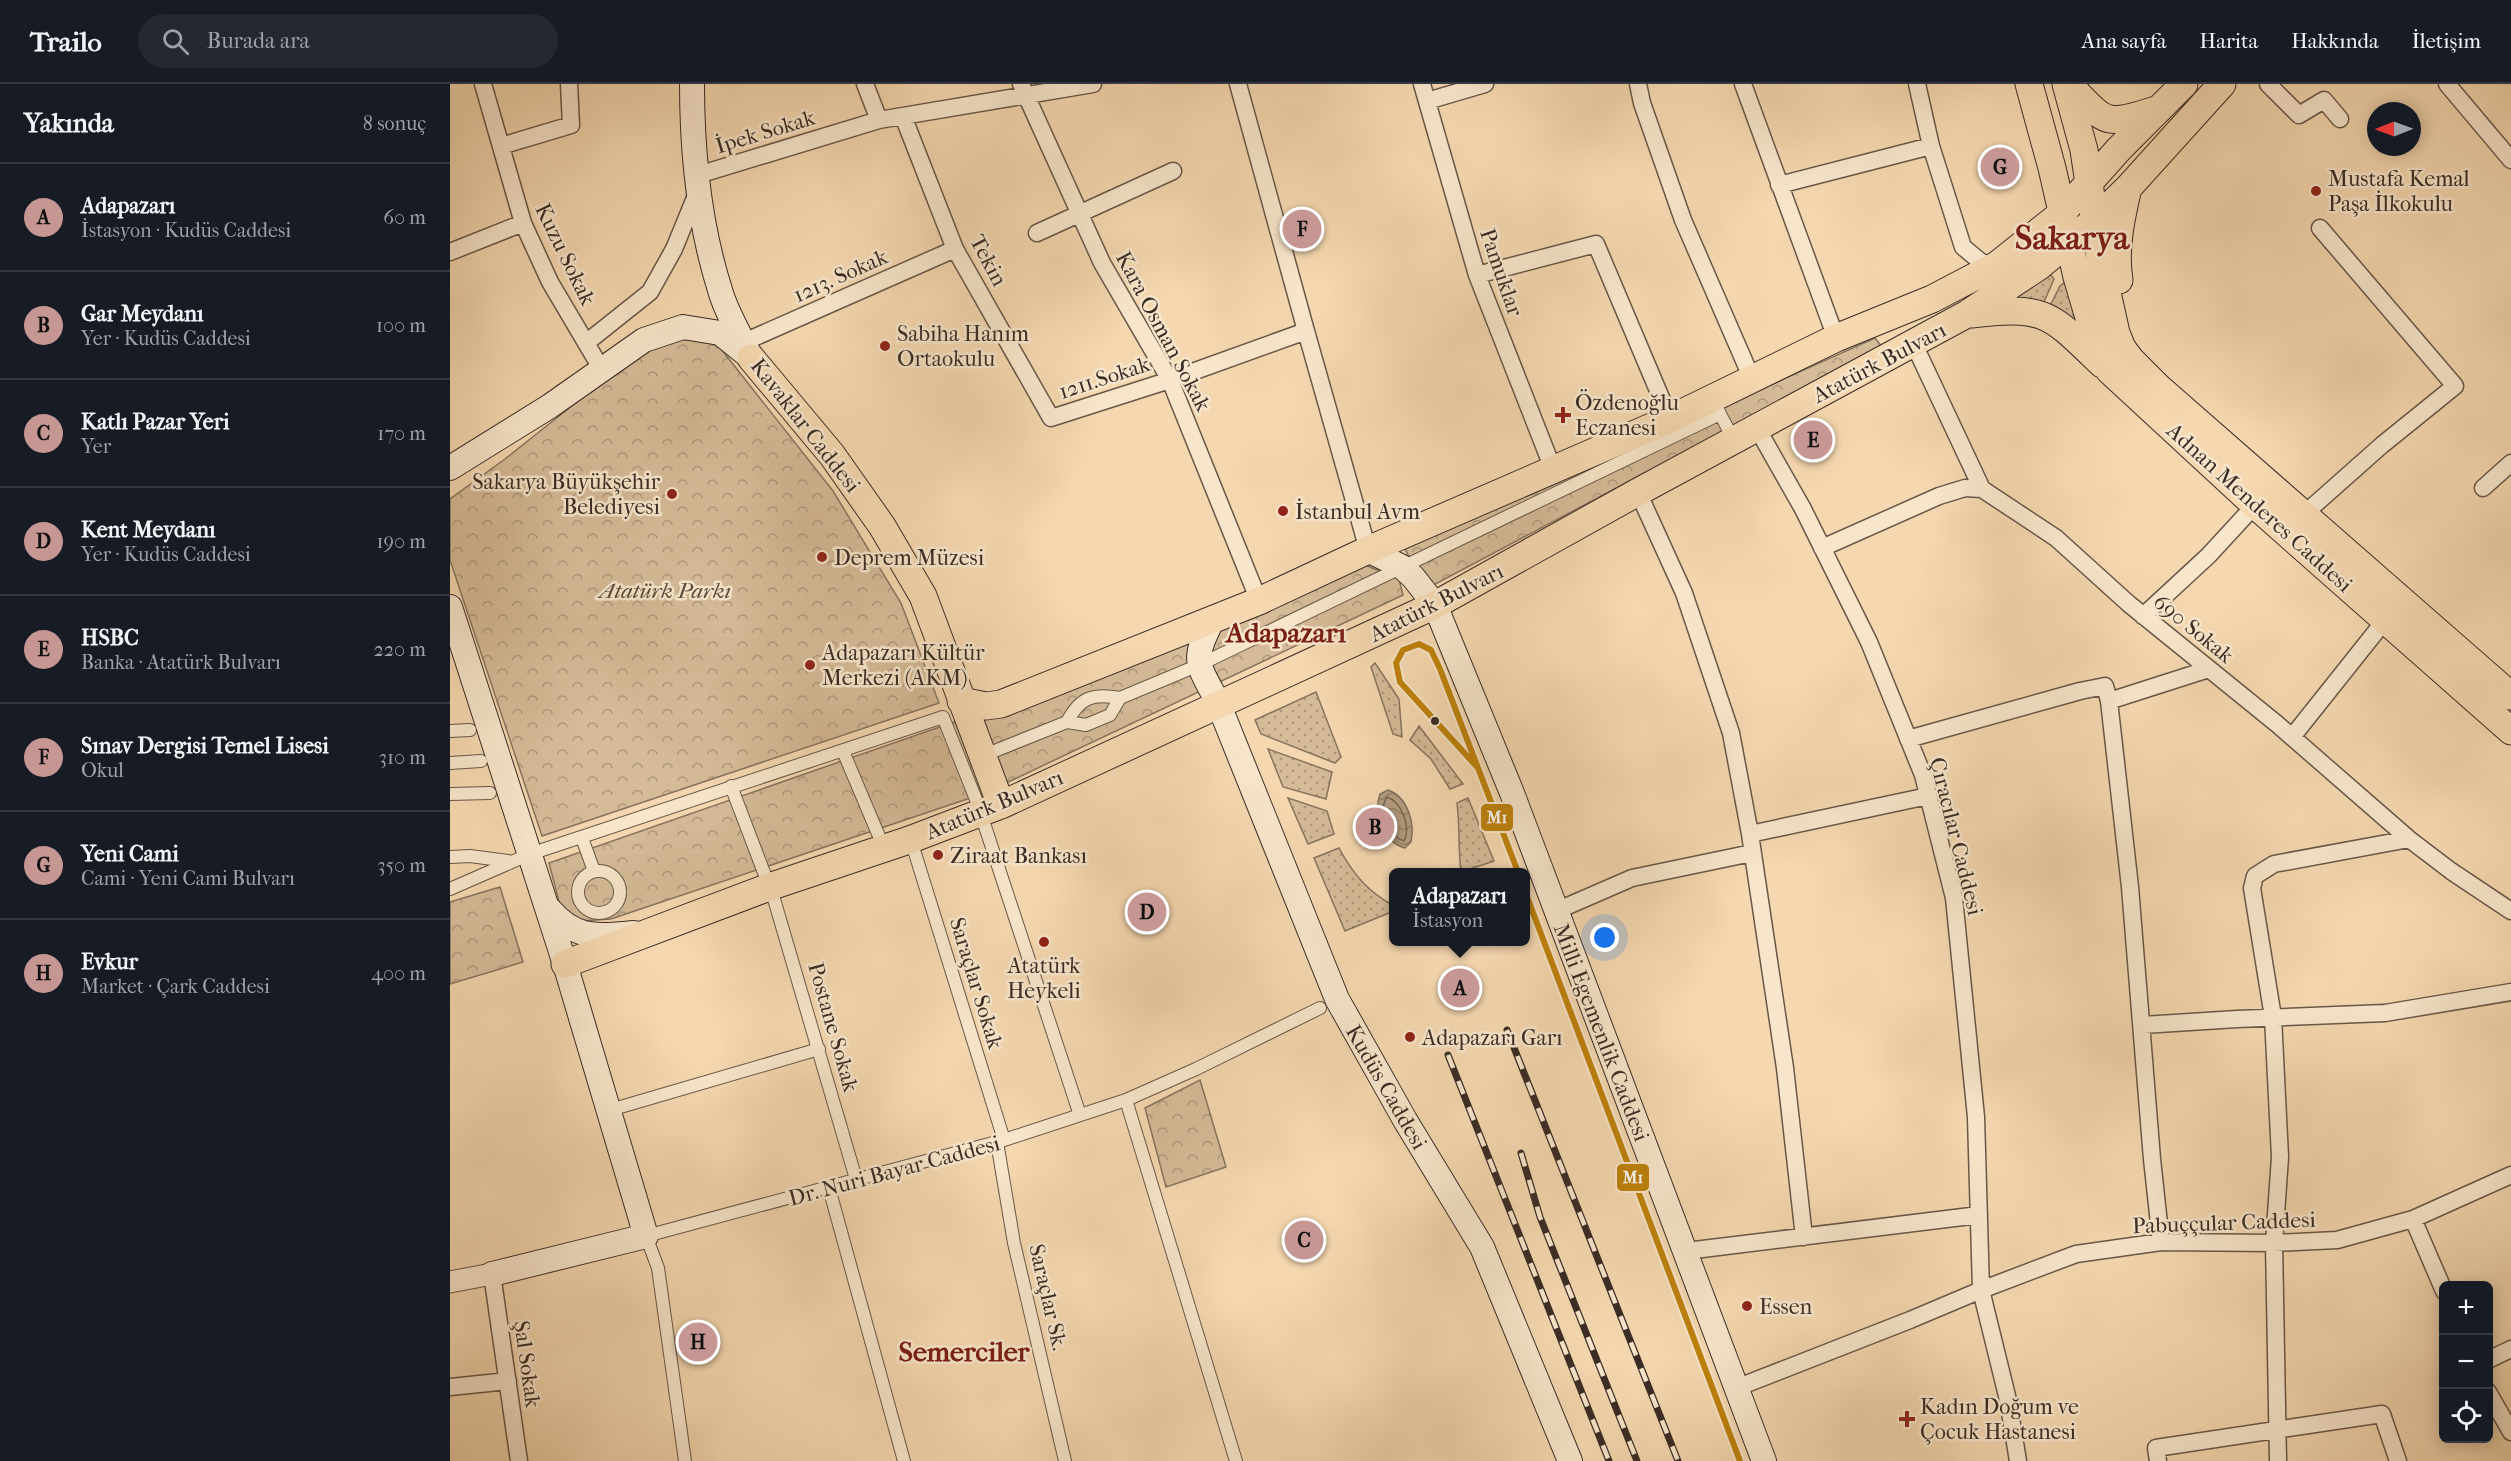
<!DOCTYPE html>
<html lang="tr">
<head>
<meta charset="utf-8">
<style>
	body { margin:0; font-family:"IM FELL French Canon",serif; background:#242831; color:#f1f3f6 }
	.controls { position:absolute; right:18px; bottom:18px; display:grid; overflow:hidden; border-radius:9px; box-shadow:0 3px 15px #0003 }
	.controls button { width:54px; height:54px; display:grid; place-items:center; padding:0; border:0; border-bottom:2px solid #363941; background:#171b24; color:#f1f3f6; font:30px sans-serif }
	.compass { position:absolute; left:1917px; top:18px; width:54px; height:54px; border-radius:50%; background:#171b24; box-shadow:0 3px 15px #0003; rotate:269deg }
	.you { position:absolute; left:1155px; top:854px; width:21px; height:21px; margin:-15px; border:4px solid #fff; border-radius:50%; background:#1a73e8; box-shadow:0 0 0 9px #1a73e833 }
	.badge { display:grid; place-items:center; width:39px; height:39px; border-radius:50%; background:#c59692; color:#111; font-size:20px; font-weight:700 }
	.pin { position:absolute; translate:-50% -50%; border:3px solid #fff; box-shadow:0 2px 6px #0006 }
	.popup { position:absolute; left:939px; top:784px; width:141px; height:78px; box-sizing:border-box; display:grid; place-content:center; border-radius:9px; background:#171b24; filter:drop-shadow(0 2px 4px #0005); font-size:20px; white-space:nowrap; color:#9ea1a6 }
	.popup b { font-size:22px; color:#f1f3f6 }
	.popup::after { content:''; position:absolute; left:50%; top:100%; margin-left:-12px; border:12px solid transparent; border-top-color:#171b24 }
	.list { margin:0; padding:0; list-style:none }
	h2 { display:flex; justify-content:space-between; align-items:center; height:78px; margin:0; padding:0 24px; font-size:26px }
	h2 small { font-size:20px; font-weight:400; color:#9ea1a6 }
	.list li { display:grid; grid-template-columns:39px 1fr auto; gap:18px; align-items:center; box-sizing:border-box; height:108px; padding:0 24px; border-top:2px solid #363941 }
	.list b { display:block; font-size:22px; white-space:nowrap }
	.list p { margin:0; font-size:20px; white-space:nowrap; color:#9ea1a6 }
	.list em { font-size:20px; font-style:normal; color:#9ea1a6 }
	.icon { flex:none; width:33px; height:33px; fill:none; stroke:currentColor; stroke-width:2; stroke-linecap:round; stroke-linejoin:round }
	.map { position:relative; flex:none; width:2061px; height:1377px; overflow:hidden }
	header { display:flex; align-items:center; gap:36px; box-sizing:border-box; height:84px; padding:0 30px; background:#171b24; border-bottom:2px solid #363941 }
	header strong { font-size:28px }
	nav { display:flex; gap:33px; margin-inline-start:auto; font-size:21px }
	.search { width:420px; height:54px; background:#242831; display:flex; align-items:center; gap:15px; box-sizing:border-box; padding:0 21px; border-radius:33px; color:#9ea1a6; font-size:22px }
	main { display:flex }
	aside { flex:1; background:#171b24 }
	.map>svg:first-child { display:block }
	.grass { fill:url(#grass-dots); stroke:#87745e; stroke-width:1.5 }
	.forest { fill:url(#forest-crowns); stroke:#87745e; stroke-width:1.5 }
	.water { fill:url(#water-waves); stroke:#83705c; stroke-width:1.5 }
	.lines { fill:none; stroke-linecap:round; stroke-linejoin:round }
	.shore { stroke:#776553; stroke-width:1.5 }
	.pedestrian-casing { stroke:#685748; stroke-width:14 }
	.minor-casing { stroke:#685748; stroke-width:19 }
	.tertiary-casing { stroke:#685748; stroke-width:23 }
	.secondary-casing { stroke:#392c25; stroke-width:26 }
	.primary-casing { stroke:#392c25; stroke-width:29 }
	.pedestrian { stroke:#f8e6cc; stroke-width:12 }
	.minor { stroke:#f8e6cc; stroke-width:16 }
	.tertiary { stroke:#f8e6cc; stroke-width:21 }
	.secondary { stroke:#f8e6cc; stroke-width:24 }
	.primary { stroke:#f5d8b0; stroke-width:27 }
	.rail-casing { stroke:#392c25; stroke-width:7 }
	.rail { stroke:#f8e6cc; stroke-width:4.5; stroke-dasharray:14; stroke-linecap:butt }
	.bus-1-casing { stroke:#f8e6cc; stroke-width:10 }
	.bus-1 { stroke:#be810b; stroke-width:6 }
	.poi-dot { fill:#8f2418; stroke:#f8e6cc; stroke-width:2 }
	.bus-dot { fill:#392c25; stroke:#f8e6cc; stroke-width:2 }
	.labels { text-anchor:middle; stroke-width:5; stroke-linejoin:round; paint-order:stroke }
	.street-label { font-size:22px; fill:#392c25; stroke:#f8e6cc }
	.poi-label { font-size:22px; fill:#392c25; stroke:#f8e6cc; text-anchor:start }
	.park-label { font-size:22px; font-style:italic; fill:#58493c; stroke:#f8e6cc }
	.district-label { font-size:28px; font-weight:bold; fill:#7a1f14; stroke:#f8e6cc }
	.town-label { font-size:34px; font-weight:bold; fill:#7a1f14; stroke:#f8e6cc }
	.line-badge { stroke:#f8e6cc; stroke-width:2 }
	.badge-label { font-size:16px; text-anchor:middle; font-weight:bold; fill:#fff }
</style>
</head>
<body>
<header>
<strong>Trailo</strong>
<div class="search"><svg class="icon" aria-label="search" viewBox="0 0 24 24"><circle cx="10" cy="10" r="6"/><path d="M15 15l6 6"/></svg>Burada ara</div>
<nav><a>Ana sayfa</a><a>Harita</a><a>Hakkında</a><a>İletişim</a></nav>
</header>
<main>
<aside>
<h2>Yakında<small>8 sonuç</small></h2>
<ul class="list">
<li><span class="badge">A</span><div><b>Adapazarı</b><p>İstasyon · Kudüs Caddesi</p></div><em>60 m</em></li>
<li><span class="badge">B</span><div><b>Gar Meydanı</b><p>Yer · Kudüs Caddesi</p></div><em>100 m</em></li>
<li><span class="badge">C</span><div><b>Katlı Pazar Yeri</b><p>Yer</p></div><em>170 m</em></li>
<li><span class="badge">D</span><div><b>Kent Meydanı</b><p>Yer · Kudüs Caddesi</p></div><em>190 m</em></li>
<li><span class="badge">E</span><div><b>HSBC</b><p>Banka · Atatürk Bulvarı</p></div><em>220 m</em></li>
<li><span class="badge">F</span><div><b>Sınav Dergisi Temel Lisesi</b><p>Okul</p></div><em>310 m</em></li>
<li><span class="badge">G</span><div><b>Yeni Cami</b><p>Cami · Yeni Cami Bulvarı</p></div><em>350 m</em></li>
<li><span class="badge">H</span><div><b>Evkur</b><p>Market · Çark Caddesi</p></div><em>400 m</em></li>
</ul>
</aside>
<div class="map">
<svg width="2061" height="1377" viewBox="0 0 2061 1377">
	<defs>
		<pattern id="grass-dots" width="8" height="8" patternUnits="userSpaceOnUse" patternTransform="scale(1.5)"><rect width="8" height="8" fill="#d5bb98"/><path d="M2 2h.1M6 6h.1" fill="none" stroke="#ae987c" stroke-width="1.8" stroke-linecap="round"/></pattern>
		<pattern id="forest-crowns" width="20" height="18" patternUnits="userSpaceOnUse" patternTransform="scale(1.5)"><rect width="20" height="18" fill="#d5bb98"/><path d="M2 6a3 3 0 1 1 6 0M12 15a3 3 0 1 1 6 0" fill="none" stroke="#ae987c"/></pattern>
		<pattern id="water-waves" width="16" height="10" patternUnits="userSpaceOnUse" patternTransform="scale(1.5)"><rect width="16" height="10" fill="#b59e81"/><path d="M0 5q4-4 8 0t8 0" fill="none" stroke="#948169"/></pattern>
	</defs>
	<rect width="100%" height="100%" fill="#f5d8b0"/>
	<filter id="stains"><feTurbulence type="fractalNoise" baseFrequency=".00333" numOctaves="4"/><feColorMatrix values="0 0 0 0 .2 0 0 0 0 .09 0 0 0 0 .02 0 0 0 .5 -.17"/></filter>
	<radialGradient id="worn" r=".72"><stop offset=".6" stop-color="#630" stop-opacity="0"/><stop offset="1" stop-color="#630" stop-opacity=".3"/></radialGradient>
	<path class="grass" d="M 1598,187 L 1604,195 L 1593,220 L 1567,218 L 1565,210 Z
		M 1615,198 L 1634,250 L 1599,224 L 1610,202 Z
		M 925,579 L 949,615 L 952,653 L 943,650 L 921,583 Z
		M 866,608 L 891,673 L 885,679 L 811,650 L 805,636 Z
		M 969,642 L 1013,700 L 1000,705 L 981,675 L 960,656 Z
		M 818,665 L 882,688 L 876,715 L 833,703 Z
		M 838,714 L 877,727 L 884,750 L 858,760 Z
		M 1018,714 L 1044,777 L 1011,788 C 1008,765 1010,742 1007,719 Z
		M 889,764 C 903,790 918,808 944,822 L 944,827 L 895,847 L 864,774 Z"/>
	<path class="forest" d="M 231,254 L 264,256 L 383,407 L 451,519 L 489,619 L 92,752 L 0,476 L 0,415 L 55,375 L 201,259 Z
		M 1425,254 L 1432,263 L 976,505 L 955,465 Z
		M 915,481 L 949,495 L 953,511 L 554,700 L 532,637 Z
		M 507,637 L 535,709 L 161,835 L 129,837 L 112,829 L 99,779 Z
		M 50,803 L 73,878 L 0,900 L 0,818 Z
		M 750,996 L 776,1083 L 716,1103 L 695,1024 Z"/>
	<path class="water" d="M 938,706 C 958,713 965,739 961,758 L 955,764 C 933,758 923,729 930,710 Z"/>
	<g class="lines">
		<path class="shore" d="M 937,713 C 952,718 961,743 954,757 C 938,752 928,726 937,713 Z"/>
		<defs>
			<path id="pedestrian" d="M 1270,330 L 1284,356
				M 617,638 C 630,613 643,609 670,614
				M 0,647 L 20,646
				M 393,667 L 434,764
				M 532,672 L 617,638 L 636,641 L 660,631 L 670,614 L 749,581 L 1270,330 L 1263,314
				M 0,679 L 31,677
				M 281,702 L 324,815 L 406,1095
				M 0,710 L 40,709
				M 132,754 L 144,787
				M 459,756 L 464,766 L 554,1056
				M 0,773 L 20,772 L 58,777
				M128 808a21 21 0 1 1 42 0a21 21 0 1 1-42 0Z
				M 0,805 L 80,770 L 493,633 L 527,718 L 630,1031
				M 676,1016 L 786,1377
				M 160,1026 L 369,965
				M 547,1058 L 564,1159 L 615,1377
				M 379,1104 L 454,1377
				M 235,1377 L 208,1184 L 196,1152 L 554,1056 L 676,1016 L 746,985 L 870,924"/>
			<path id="minor" d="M 33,0 L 73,139 L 100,198 L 152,286
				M 415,0 L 429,36
				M 571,0 L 652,179 L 720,296 L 809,517
				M 972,0 L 1027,191 L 1103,385
				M 1188,0 L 1192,19 L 1233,136 L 1302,295
				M 1293,0 L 1386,254
				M 1467,0 L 1481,62 L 1513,163 L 1531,178 L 1547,181
				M 1818,0 L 1849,31 L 1874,16 L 1890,35
				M 1997,0 L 2061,76
				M 977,17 L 1035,0
				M 453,32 L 505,165 L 601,334 L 720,296 L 856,247 L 788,0
				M 51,62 L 121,41 L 119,0
				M 248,91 L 429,36 L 643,0
				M 1329,101 L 1481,62
				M 587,149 L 723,87
				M 0,168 L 73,139
				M 1027,191 L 1146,160 L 1220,335
				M 856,247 L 918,466
				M 294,258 L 505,165
				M 1463,258 L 1532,405
				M 136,259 L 200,208 L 224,165 L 247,109
				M 1307,344 L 1353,425 L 1419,558 L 1473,691 L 1504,814 L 1526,1033 L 1531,1206 L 1558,1316 L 1568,1377
				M 2033,404 L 2061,379
				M 1188,408 L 1234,509 L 1281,649 L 1300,750 L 1335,984 L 1354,1153
				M 1853,431 L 1932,361 L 2005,302 L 1870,144
				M 1372,464 L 1489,412 L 1515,404 L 1532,405 L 1606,454 L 1679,520 L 1827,640 L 1959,755 L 2001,787 L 2061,827
				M 1693,532 L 1759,471 L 1805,421
				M 1659,617 L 1759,585
				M 1842,653 L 1936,535
				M 1458,655 L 1630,607 L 1655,602 L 1659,617 L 1680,803 L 1702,1075 L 1711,1158
				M 1300,750 L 1478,712
				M 1106,827 L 1182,794 L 1302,769
				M 1693,941 L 1787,935 L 1935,929 L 2061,908
				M 1963,1135 L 1994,1207
				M 1236,1167 L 1529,1131
				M 42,1190 L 69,1377
				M 2038,1276 L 2061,1265
				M 0,1303 L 58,1297
				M 1286,1304 L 1460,1236 L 1531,1206 L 1626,1170 L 1711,1158 L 1824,1159 L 1887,1156 L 1963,1135 L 2061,1091
				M 2038,1308 L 2061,1348
				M 1708,1377 L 1706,1364 L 1932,1330 L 1948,1377
				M 1828,1377 L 1824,1159 L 1830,1073 L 1823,933 L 1802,804 L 1805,792 L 1824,780 L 1959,755"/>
			<path id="tertiary" d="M 0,1198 L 42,1190"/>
			<path id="secondary" d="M 242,0 C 242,69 249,140 270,206 C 276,228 289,249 299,269
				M 0,384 L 100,322 L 194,256 L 233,243 L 270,249 L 301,274
				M 918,466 L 952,483 L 963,493 L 985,521 L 1062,709 L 1314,1377
				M 0,523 L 115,880 L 196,1152 L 42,1190
				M 763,535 C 740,579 748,579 769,621 L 887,915 L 955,1036 L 1032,1163 L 1120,1377
				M 99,825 C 126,856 146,852 184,849"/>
			<path id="primary" d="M 1579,0 L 1602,84 L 1627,193 L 1645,254 L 1659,286 L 1805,421 L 2061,647
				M 1616,0 L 1634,66 L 1652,186 L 1666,249 L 1672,264 L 1681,276 L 1709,304 L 2061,612
				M 1618,0 C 1657,39 1652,43 1706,26
				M 1669,196 C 1664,165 1671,134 1678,104
				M 1521,230 C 1596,221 1600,230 1652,280
				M 301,274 L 382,371 L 432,442 L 473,512 L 551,721
				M 511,617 L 536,622 L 551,620 L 809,517 L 918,466 L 1220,335 L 1386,254 L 1482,215 L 1547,181 L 1611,130 L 1669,65 L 1734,0
				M 115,880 L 319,803 L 459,756 L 551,721 L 985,521 L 1188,408 L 1517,230 L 1588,183 L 1645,136 L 1678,104 L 1772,0"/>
		</defs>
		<use href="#pedestrian" class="pedestrian-casing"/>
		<use href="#minor" class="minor-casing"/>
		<use href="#tertiary" class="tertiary-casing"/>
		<use href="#secondary" class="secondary-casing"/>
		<use href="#primary" class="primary-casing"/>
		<use href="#pedestrian" class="pedestrian"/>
		<use href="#minor" class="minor"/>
		<use href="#tertiary" class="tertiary"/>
		<use href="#secondary" class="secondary"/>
		<use href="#primary" class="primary"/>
		<defs>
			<path id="rail" d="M 1057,946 L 1228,1377
				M 998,971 L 1159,1377
				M 1071,1069 L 1090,1133 L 1187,1377"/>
		</defs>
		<use href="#rail" class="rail-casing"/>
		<use href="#rail" class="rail"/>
		<defs>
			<path id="bus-1" d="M 969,560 L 981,566 L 990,585 L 1068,788 L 1028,684 L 950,598 L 946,579 L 953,566 Z
				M 1076,810 L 1290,1377"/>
		</defs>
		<use href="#bus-1" class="bus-1-casing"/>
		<use href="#bus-1" class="bus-1"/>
	</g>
	<g class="poi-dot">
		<circle cx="1866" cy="107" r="6"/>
		<circle cx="435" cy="262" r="6"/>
		<path d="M1110 322h6v6h6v6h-6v6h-6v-6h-6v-6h6z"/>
		<circle cx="222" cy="410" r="6"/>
		<circle cx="833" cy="427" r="6"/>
		<circle cx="372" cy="473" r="6"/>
		<circle cx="360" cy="581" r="6"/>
		<circle cx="488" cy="771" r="6"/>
		<circle cx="594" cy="858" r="6"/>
		<circle cx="960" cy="953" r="6"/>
		<circle cx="1297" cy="1222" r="6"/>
		<path d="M1454 1326h6v6h6v6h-6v6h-6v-6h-6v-6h6z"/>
	</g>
	<circle class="bus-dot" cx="985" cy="637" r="5"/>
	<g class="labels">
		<g class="street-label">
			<text transform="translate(315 47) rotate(-17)" y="8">İpek Sokak</text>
			<text transform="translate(116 170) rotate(64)" y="8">Kuzu Sokak</text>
			<text transform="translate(539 176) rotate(62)" y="8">Tekin</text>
			<text transform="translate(1052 188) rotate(71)" y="8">Pamuklar</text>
			<text transform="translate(390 191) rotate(-24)" y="8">1213. Sokak</text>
			<text transform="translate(714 247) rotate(62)" y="8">Kara Osman Sokak</text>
			<text transform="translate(1429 278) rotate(-28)" y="8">Atatürk Bulvarı</text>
			<text transform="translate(654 293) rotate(-18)" y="8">1211.Sokak</text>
			<text transform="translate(356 341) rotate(52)" y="8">Kavaklar Caddesi</text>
			<text transform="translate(1810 423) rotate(42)" y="8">Adnan Menderes Caddesi</text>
			<text transform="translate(986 518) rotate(-27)" y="8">Atatürk Bulvarı</text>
			<text transform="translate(1744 544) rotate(39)" y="8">690 Sokak</text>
			<text transform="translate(544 720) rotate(-23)" y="8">Atatürk Bulvarı</text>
			<text transform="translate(1507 752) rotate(76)" y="8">Çıracılar Caddesi</text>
			<text transform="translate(527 899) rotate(73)" y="8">Saraçlar Sokak</text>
			<text transform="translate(384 943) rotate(74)" y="8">Postane Sokak</text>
			<text transform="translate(1152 948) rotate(69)" y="8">Milli Egemenlik Caddesi</text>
			<text transform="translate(937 1003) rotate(60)" y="8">Kudüs Caddesi</text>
			<text transform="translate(444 1086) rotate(-15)" y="8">Dr. Nuri Bayar Caddesi</text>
			<text transform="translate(1774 1138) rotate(-2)" y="8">Pabuççular Caddesi</text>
			<text transform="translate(599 1213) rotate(77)" y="8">Saraçlar Sk.</text>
			<text transform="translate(78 1280) rotate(82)" y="8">Şal Sokak</text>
		</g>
		<g class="poi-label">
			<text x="1878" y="102">Mustafa Kemal<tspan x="1878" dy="25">Paşa İlkokulu</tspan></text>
			<text x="447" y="257">Sabiha Hanım<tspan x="447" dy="25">Ortaokulu</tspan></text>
			<text x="1125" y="326">Özdenoğlu<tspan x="1125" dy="25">Eczanesi</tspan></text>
			<text x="210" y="405" text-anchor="end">Sakarya Büyükşehir<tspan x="210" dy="25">Belediyesi</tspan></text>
			<text x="845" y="435">İstanbul Avm</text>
			<text x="384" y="481">Deprem Müzesi</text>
			<text x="372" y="576">Adapazarı Kültür<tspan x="372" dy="25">Merkezi (AKM)</tspan></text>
			<text x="500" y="779">Ziraat Bankası</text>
			<text x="594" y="889" text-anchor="middle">Atatürk<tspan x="594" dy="25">Heykeli</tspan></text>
			<text x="972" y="961">Adapazarı Garı</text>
			<text x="1309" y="1230">Essen</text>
			<text x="1470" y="1330">Kadın Doğum ve<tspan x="1470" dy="25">Çocuk Hastanesi</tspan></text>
		</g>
		<g class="park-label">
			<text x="215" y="514">Atatürk Parkı</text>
		</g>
		<g class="district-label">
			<text x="836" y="558">Adapazarı</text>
			<text x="514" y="1277">Semerciler</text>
		</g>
		<g class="town-label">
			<text x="1622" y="165">Sakarya</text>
		</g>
	</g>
	<g class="line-badge">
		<rect x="1030" y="719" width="34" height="29" rx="6" fill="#be810b"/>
		<rect x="1166" y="1079" width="34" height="29" rx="6" fill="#be810b"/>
	</g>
	<g class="badge-label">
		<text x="1047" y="739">M1</text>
		<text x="1183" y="1099">M1</text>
	</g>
	<rect width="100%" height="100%" filter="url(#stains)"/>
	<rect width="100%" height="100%" fill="url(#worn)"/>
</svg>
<div class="controls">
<button>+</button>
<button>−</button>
<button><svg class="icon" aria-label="locate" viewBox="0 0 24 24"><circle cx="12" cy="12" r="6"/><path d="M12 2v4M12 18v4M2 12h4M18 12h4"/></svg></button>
</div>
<svg class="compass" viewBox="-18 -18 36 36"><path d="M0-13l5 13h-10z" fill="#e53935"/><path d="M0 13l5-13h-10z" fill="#9ea1a6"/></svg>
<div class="you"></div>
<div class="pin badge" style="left:1010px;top:904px">A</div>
<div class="popup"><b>Adapazarı</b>İstasyon</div>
<div class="pin badge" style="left:925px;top:743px">B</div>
<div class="pin badge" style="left:854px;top:1156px">C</div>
<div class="pin badge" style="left:697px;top:828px">D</div>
<div class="pin badge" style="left:1363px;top:356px">E</div>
<div class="pin badge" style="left:852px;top:145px">F</div>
<div class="pin badge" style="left:1550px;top:83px">G</div>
<div class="pin badge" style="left:248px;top:1258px">H</div>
</div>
</main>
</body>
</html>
